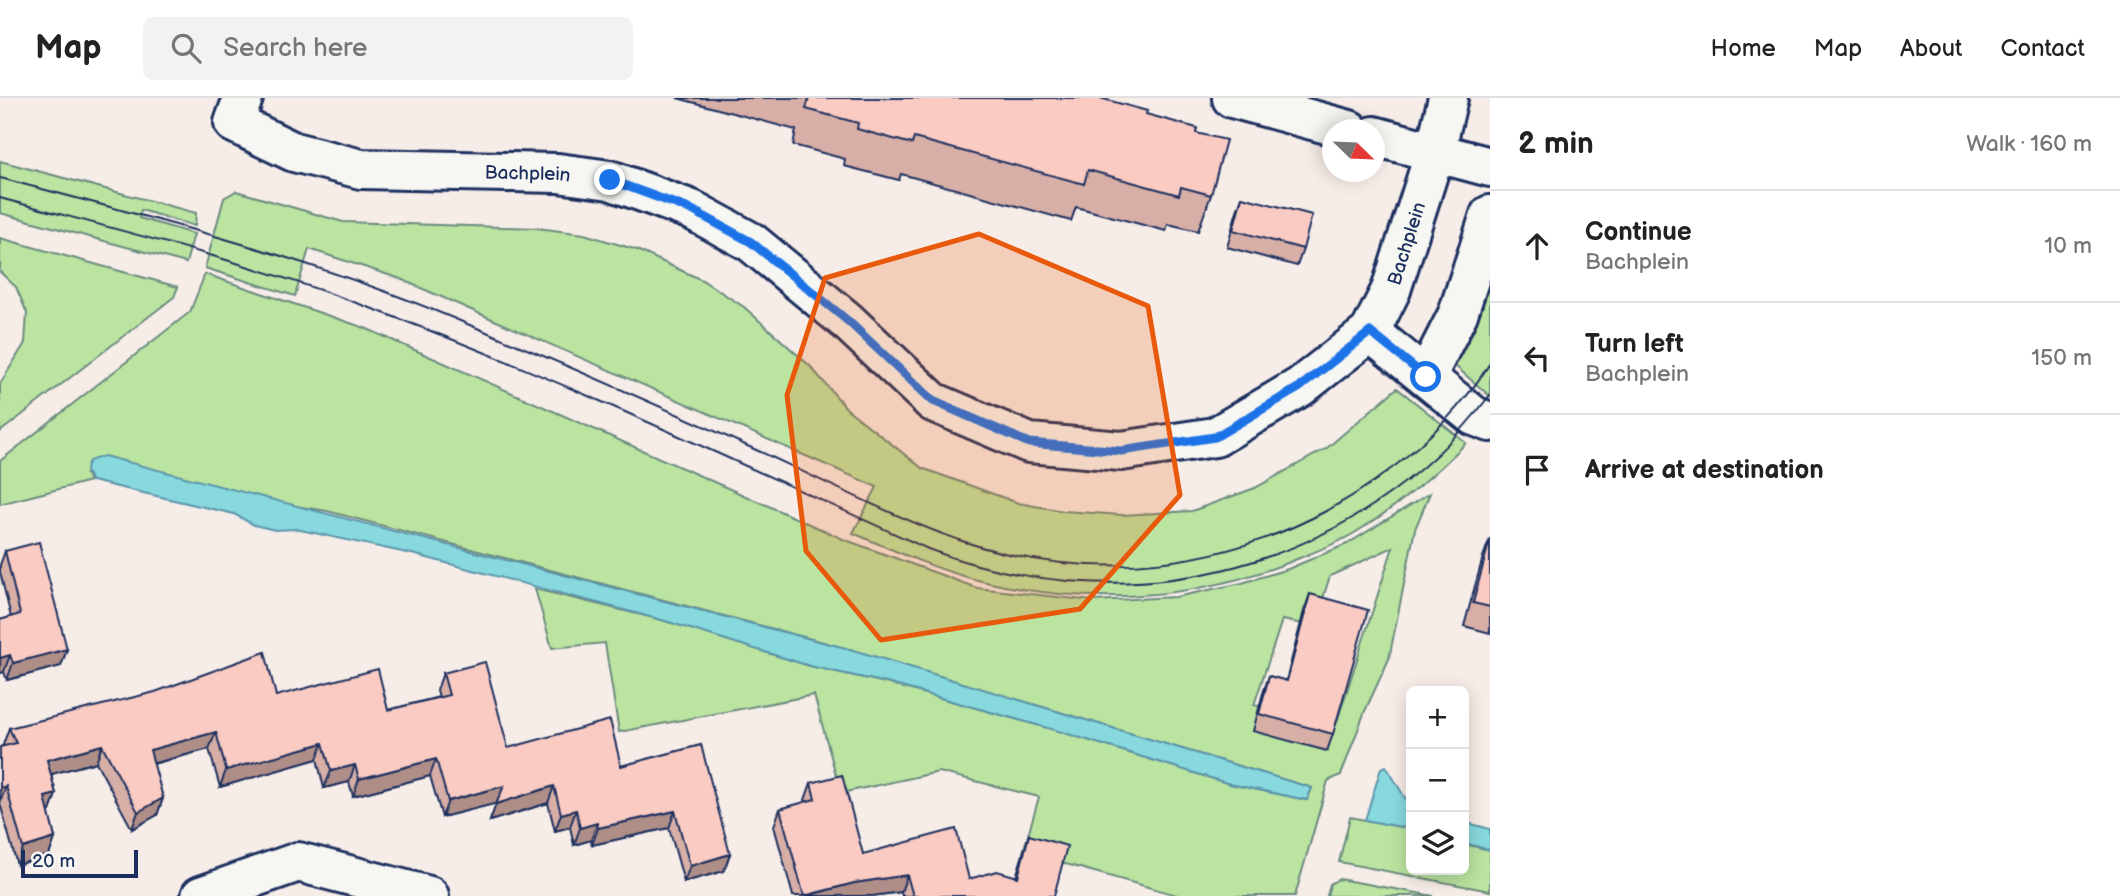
<!DOCTYPE html>
<html lang="en">
<head>
<meta charset="utf-8">
<style>
	body { margin:0; font-family:"Balsamiq Sans",sans-serif; background:#f2f2f2; color:#222 }
	.controls { position:absolute; right:21px; bottom:21px; display:grid; overflow:hidden; border-radius:10px; box-shadow:0 4px 18px #0003 }
	.controls button { width:63px; height:63px; display:grid; place-items:center; padding:0; border:0; border-bottom:2px solid #e0e0e0; background:#fff; color:#222; font:35px sans-serif }
	.compass { position:absolute; left:1322px; top:21px; width:63px; height:63px; border-radius:50%; background:#fff; box-shadow:0 4px 18px #0003; rotate:113deg }
	.scale { position:absolute; left:21px; bottom:18px; width:117px; box-sizing:border-box; padding-left:7px; border:4px solid #1b2f5e; border-top:0; font-size:19px; line-height:24px; white-space:nowrap; color:#1b2f5e; -webkit-text-stroke:5px #f6f6f2; paint-order:stroke }
	.stop { position:absolute; width:21px; height:21px; margin:-16px; border:5px solid #1a73e8; border-radius:50%; background:#fff }
	.stop.end { background:#1a73e8; border-color:#fff; box-shadow:0 2px 7px #0008 }
	.list { margin:0; padding:0; list-style:none }
	h2 { display:flex; justify-content:space-between; align-items:center; height:91px; margin:0; padding:0 28px; font-size:30px }
	h2 small { font-size:23px; font-weight:400; color:#767676 }
	.list li { display:grid; grid-template-columns:46px 1fr auto; gap:21px; align-items:center; box-sizing:border-box; height:112px; padding:0 28px; border-top:2px solid #e0e0e0 }
	.list b { display:block; font-size:26px; white-space:nowrap }
	.list p { margin:0; font-size:23px; white-space:nowrap; color:#767676 }
	.list em { font-size:23px; font-style:normal; color:#767676 }
	.icon { flex:none; width:38px; height:38px; fill:none; stroke:currentColor; stroke-width:2; stroke-linecap:round; stroke-linejoin:round }
	.map { position:relative; flex:none; width:1490px; height:798px; overflow:hidden }
	header { display:flex; align-items:center; gap:42px; box-sizing:border-box; height:98px; padding:0 35px; background:#fff; border-bottom:2px solid #e0e0e0 }
	header strong { font-size:33px }
	nav { display:flex; gap:38px; margin-inline-start:auto; font-size:24px }
	.search { width:490px; height:63px; background:#f2f2f2; display:flex; align-items:center; gap:18px; box-sizing:border-box; padding:0 24px; border-radius:10px; color:#767676; font-size:26px }
	main { display:flex }
	aside { flex:1; background:#fff }
	.map>svg:first-child { display:block }
	.green { fill:#bbe4a0; stroke:#6b8a7f; stroke-width:2; fill-rule:evenodd }
	.water { fill:#88d9de; stroke:#5c95ab; stroke-width:2 }
	.lines { fill:none; stroke-linecap:round; stroke-linejoin:round }
	.street-casing { stroke:#1b2f5e; stroke-width:44 }
	.street { stroke:#f6f6f2; stroke-width:38 }
	.tram { stroke:#1b2f5e; stroke-width:2 }
	.wall { fill:#d7afa7; stroke:#1b2f5e; stroke-width:2 }
	.shaded-wall { fill:#af8e88; stroke:#1b2f5e; stroke-width:2 }
	.building { fill:#facbc2; stroke:#1b2f5e; stroke-width:2 }
	.route { stroke:#1a73e8; stroke-width:9 }
	.marked { fill:#e8590c; fill-opacity:0.2; stroke:#e8590c; stroke-width:5; stroke-linejoin:round }
	.labels { text-anchor:middle; stroke-width:6; stroke-linejoin:round; paint-order:stroke }
	.street-label { font-size:19px; fill:#1b2f5e; stroke:#f6f6f2 }
</style>
</head>
<body>
<header>
<strong>Map</strong>
<div class="search"><svg class="icon" aria-label="search" viewBox="0 0 24 24"><circle cx="10" cy="10" r="6"/><path d="M15 15l6 6"/></svg>Search here</div>
<nav><a>Home</a><a>Map</a><a>About</a><a>Contact</a></nav>
</header>
<main>
<div class="map">
<svg width="1490" height="798" viewBox="0 0 1490 798">
	<rect width="100%" height="100%" fill="#f7ede8"/>
	<filter id="ink" filterUnits="userSpaceOnUse"><feTurbulence type="fractalNoise" baseFrequency=".0143" numOctaves="2"/><feDisplacementMap in="SourceGraphic" scale="14" xChannelSelector="R" yChannelSelector="G"/><feConvolveMatrix kernelMatrix="1 2 1 2 8 2 1 2 1" color-interpolation-filters="sRGB"/></filter>
	<g filter="url(#ink)">
		<path class="green" d="M 0,63 L 196,115 L 195,128 L 141,112 L 139,120 L 194,136 L 186,165 L 0,115 Z
			M 236,93 L 343,124 L 537,130 L 584,136 L 637,152 L 702,182 L 744,209 L 810,268 L 847,311 L 922,370 L 1018,405 L 1064,413 L 1122,417 L 1192,413 L 1255,390 L 1327,350 L 1397,290 L 1466,345 C 1431,380 1394,412 1351,437 C 1337,445 1322,451 1307,457 C 1203,502 1092,509 981,483 C 937,472 895,453 853,435 L 877,389 L 398,180 L 309,151 L 295,198 L 205,170 L 224,100 Z
			M 0,140 L 178,189 L 174,199 L 0,334 L 0,286 L 25,245 L 27,215 L 16,189 L 0,174 Z
			M 1490,149 L 1490,298 L 1447,261 Z
			M 205,176 L 365,230 L 843,441 L 977,490 L 1093,503 L 1176,499 L 1242,485 L 1288,471 L 1347,446 L 1430,395 L 1415,431 L 1389,561 L 1365,613 L 1341,677 L 1328,683 L 1295,798 L 1180,798 L 1023,754 L 1039,699 L 939,674 L 841,695 L 814,597 L 619,634 L 605,545 L 552,550 L 535,491 L 662,522 L 810,568 L 886,585 L 1055,632 L 1230,686 L 1307,702 L 1312,690 L 853,552 L 327,413 L 86,376 L 90,383 L 0,406 L 0,363 L 190,214 ZM 1393,449 L 1336,627 L 1254,607 L 1282,522 L 1314,528 L 1330,478 Z
			M 1350,719 L 1411,731 L 1411,772 L 1464,772 L 1464,746 L 1490,752 L 1490,793 L 1339,764 Z
			M 1339,781 L 1434,798 L 1327,798 L 1330,786 Z"/>
		<path class="water" d="M 104,358 L 853,552 L 1312,690 L 1307,702 L 1230,686 L 1055,632 L 887,585 L 810,568 L 662,522 L 416,457 L 296,431 L 275,432 L 254,427 L 234,416 L 92,383 C 86,376 84,372 89,363 Z
			M 1386,668 L 1411,710 L 1411,731 L 1365,722 L 1381,670 Z
			M 1464,724 L 1490,731 L 1490,752 L 1464,745 Z"/>
		<g class="lines">
			<defs>
				<g id="street">
					<path id="s1" d="M 243,0 L 234,25 L 294,54 L 361,71 L 558,75 L 610,82 L 692,112 L 751,144 L 847,223 L 933,304 L 1029,345 L 1121,353 L 1215,339 L 1300,289 L 1370,234 L 1391,192 L 1435,54 L 1448,0"/>
					<path d="M 1232,0 L 1349,32"/>
					<path d="M 1374,38 L 1490,69"/>
					<path d="M 1370,234 L 1474,318 L 1490,324"/>
					<path d="M 1426,279 L 1458,216 L 1490,117"/>
					<path d="M 201,798 L 298,764 L 429,798"/>
				</g>
			</defs>
			<use href="#street" class="street-casing"/>
			<use href="#street" class="street"/>
			<path class="tram" d="M 0,80 C 153,120 307,159 453,220 C 554,262 654,305 754,351 C 816,379 877,411 940,435 C 1068,485 1207,477 1328,412 C 1390,378 1452,326 1490,265
				M 0,100 C 114,131 229,159 340,199 C 541,271 734,363 928,451 C 1131,528 1358,472 1490,297"/>
		</g>
		<path class="wall" d="M 677,0 L 1100,0 L 1196,35 L 1211,97 L 1198,133 L 1168,126 L 1166,133 L 1076,109 L 1071,123 L 901,76 L 899,82 L 844,68 L 845,61 L 793,47 L 796,32 Z
			M 1242,99 L 1303,151 L 1297,168 L 1227,149 L 1236,116 Z
			M 1490,440 L 1490,535 L 1464,528 L 1483,459 Z
			M 5,453 L 67,551 L 61,568 L 7,582 L 4,574 L 0,575 L 0,522 L 11,519 L 0,474 L 0,467 Z
			M 1310,496 L 1333,636 L 1327,653 L 1253,633 L 1263,595 L 1269,578 L 1286,583 L 1304,513 Z
			M 443,575 L 508,650 L 621,668 L 701,647 L 724,773 L 684,784 L 669,730 L 592,747 L 591,742 L 574,747 L 570,729 L 555,733 L 548,705 L 490,723 L 497,705 L 442,719 L 430,678 L 353,698 L 349,684 L 324,690 L 317,661 L 220,689 L 209,651 L 153,666 L 163,700 L 157,717 L 132,731 L 96,664 L 51,676 L 56,696 L 50,713 L 48,713 L 55,740 L 49,757 L 17,767 L 0,705 L 0,649 L 3,648 L 3,647 L 9,630 L 276,598 L 388,612 L 439,599 L 437,592 Z
			M 811,685 L 863,756 L 969,781 L 1016,779 L 1029,737 L 1054,798 L 902,798 L 901,794 L 872,798 L 793,798 L 774,728 L 780,711 L 806,704 L 805,702 Z"/>
		<path class="shaded-wall" d="M 67,551 L 61,568 L 7,582 L 13,565 Z
			M 10,557 L 4,574 L 0,575 L 0,560 Z
			M 216,634 L 209,651 L 143,668 L 150,652 Z
			M 323,645 L 317,661 L 220,689 L 226,672 Z
			M 102,647 L 96,664 L 41,679 L 47,662 Z
			M 436,661 L 430,678 L 353,698 L 359,681 Z
			M 355,667 L 349,684 L 324,690 L 331,673 Z
			M 6,688 L 0,705 L 0,690 Z
			M 504,688 L 498,705 L 442,719 L 448,703 Z
			M 554,688 L 548,705 L 490,723 L 496,706 Z
			M 56,696 L 50,713 L 39,716 L 45,699 Z
			M 163,700 L 157,717 L 132,731 L 138,714 Z
			M 576,712 L 570,729 L 555,733 L 561,716 Z
			M 675,713 L 669,730 L 592,747 L 598,730 Z
			M 597,725 L 591,742 L 574,747 L 580,730 Z
			M 55,740 L 49,757 L 17,767 L 23,750 Z
			M 730,756 L 724,773 L 684,784 L 690,768 Z
			M 907,777 L 901,794 L 872,798 L 806,798 L 854,785 Z"/>
		<path class="building" d="M 809,0 L 1100,0 L 1147,13 L 1146,16 L 1197,30 L 1196,35 L 1226,42 L 1211,97 L 1181,89 L 1179,97 L 1088,72 L 1084,86 L 914,40 L 912,46 L 857,31 L 858,25 L 806,11 Z
			M 1242,99 L 1312,117 L 1303,151 L 1233,132 Z
			M 1490,441 L 1490,509 L 1473,505 Z
			M 39,444 L 67,551 L 13,565 L 10,557 L 0,560 L 0,522 L 20,516 L 5,453 Z
			M 1310,496 L 1368,512 L 1333,636 L 1259,616 L 1269,578 L 1287,583 Z
			M 265,554 L 276,598 L 378,571 L 388,612 L 449,597 L 443,575 L 485,564 L 508,650 L 610,622 L 621,668 L 701,647 L 730,756 L 690,768 L 675,713 L 598,730 L 597,725 L 580,730 L 576,712 L 561,716 L 554,688 L 496,706 L 504,688 L 448,703 L 436,661 L 359,681 L 355,667 L 331,673 L 323,645 L 226,672 L 216,634 L 150,652 L 163,700 L 138,714 L 102,647 L 47,662 L 56,696 L 45,699 L 55,740 L 23,750 L 6,688 L 0,690 L 0,649 L 16,645 L 9,630 L 155,594 Z
			M 842,677 L 863,756 L 956,731 L 969,781 L 997,773 L 1018,779 L 1029,737 L 1067,748 L 1054,798 L 913,798 L 907,777 L 854,785 L 804,798 L 780,711 L 815,701 L 811,685 Z"/>
	</g>
	<g class="lines" filter="url(#ink)">
		<path class="route" d="M 610,82 L 692,112 L 751,144 L 848,223 L 933,303 L 1029,345 L 1121,353 L 1215,339 L 1300,289 L 1370,234 L 1426,279"/>
	</g>
	<path class="marked" d="M 979,136 L 1148,208 L 1180,397 L 1080,511 L 881,542 L 806,453 L 787,297 L 825,180 Z"/>
	<g class="labels">
		<g class="street-label">
			<text dy="7" stroke="none"><textPath href="#s1" startOffset="329">Bachplein</textPath></text>
			<text dy="7" stroke="none"><textPath href="#s1" startOffset="1384">Bachplein</textPath></text>
		</g>
	</g>
</svg>
<div class="controls">
<button>+</button>
<button>−</button>
<button><svg class="icon" aria-label="layers" viewBox="0 0 24 24"><path d="M12 4l9 5-9 5-9-5zM3 14l9 5 9-5"/></svg></button>
</div>
<svg class="compass" viewBox="-18 -18 36 36"><path d="M0-13l5 13h-10z" fill="#e53935"/><path d="M0 13l5-13h-10z" fill="#767676"/></svg>
<div class="scale">20 m</div>
<div class="stop" style="left:1426px;top:279px"></div>
<div class="stop end" style="left:610px;top:82px"></div>
</div>
<aside>
<h2>2 min<small>Walk · 160 m</small></h2>
<ul class="list">
<li><svg class="icon" aria-label="ahead" viewBox="0 0 24 24"><path d="M12 20V5M6 11l6-6 6 6"/></svg><div><b>Continue</b><p>Bachplein</p></div><em>10 m</em></li>
<li><svg class="icon" aria-label="left" viewBox="0 0 24 24"><path d="M17 20v-9H6M10 6l-5 5 5 5"/></svg><div><b>Turn left</b><p>Bachplein</p></div><em>150 m</em></li>
<li><svg class="icon" aria-label="arrive" viewBox="0 0 24 24"><path d="M6 21V4h12l-3 4 3 4H6"/></svg><div><b>Arrive at destination</b></div></li>
</ul>
</aside>
</main>
</body>
</html>
